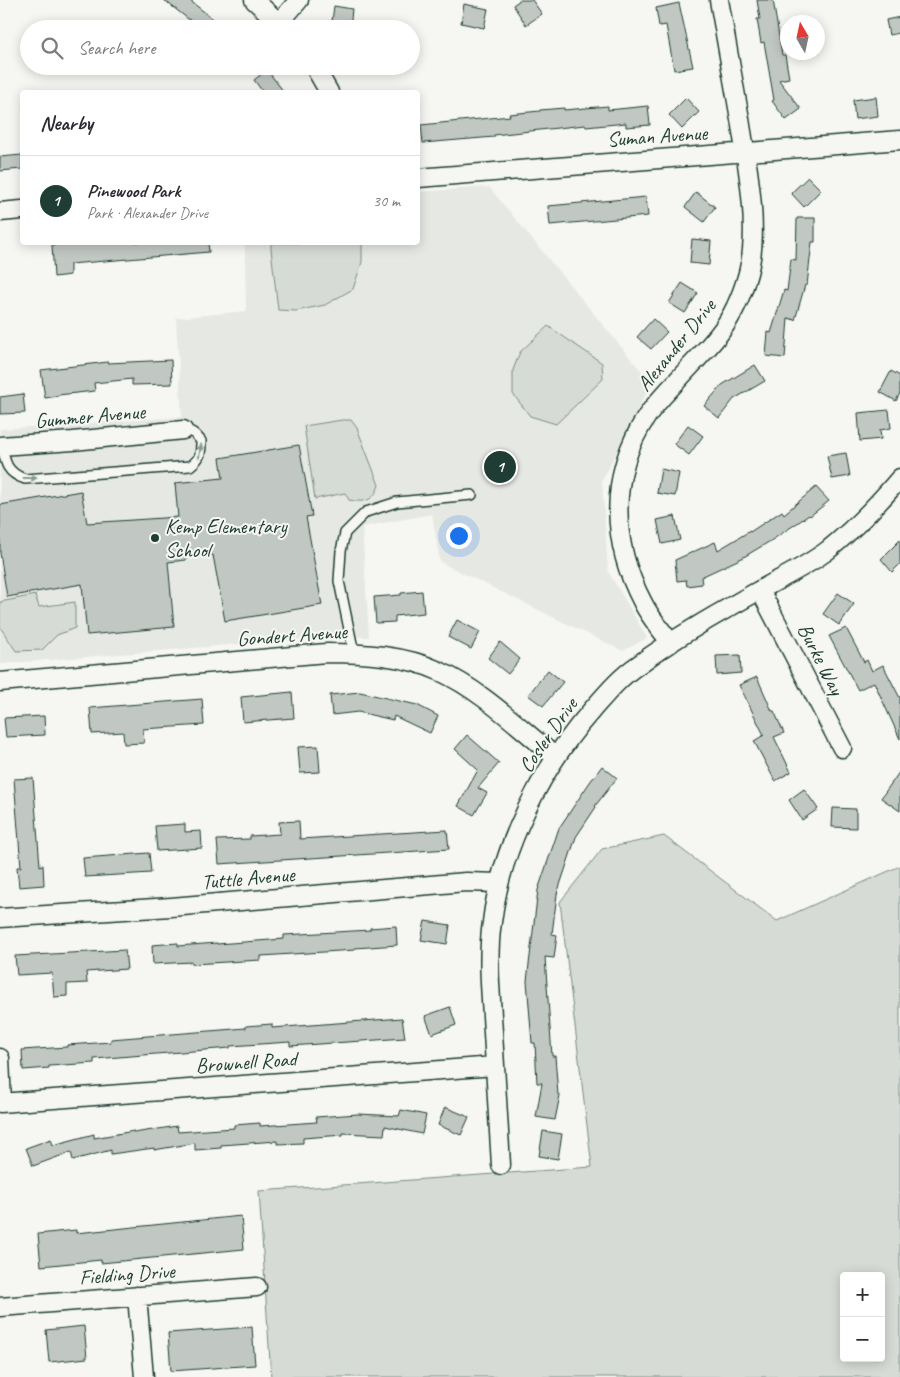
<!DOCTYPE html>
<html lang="en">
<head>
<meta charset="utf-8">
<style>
	body { margin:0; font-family:Caveat,sans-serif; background:#f7f7f7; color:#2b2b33 }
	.controls { position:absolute; right:15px; bottom:15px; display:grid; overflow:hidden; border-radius:5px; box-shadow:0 2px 12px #0003 }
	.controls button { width:45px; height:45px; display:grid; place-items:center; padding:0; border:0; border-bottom:1px solid #e1e1e2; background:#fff; color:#2b2b33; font:25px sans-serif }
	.compass { position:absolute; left:780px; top:15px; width:45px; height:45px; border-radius:50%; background:#fff; box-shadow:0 2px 12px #0003; rotate:351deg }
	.you { position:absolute; left:458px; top:535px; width:18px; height:18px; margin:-12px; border:4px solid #fff; border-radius:50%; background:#1a73e8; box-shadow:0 0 0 8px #1a73e833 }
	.badge { display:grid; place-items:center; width:32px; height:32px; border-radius:50%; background:#1f3d34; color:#fff; font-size:16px; font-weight:700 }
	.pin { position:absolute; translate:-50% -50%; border:2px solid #fff; box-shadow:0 1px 5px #0006 }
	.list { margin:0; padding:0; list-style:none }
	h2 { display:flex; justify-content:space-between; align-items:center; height:65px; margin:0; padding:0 20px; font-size:21px }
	h2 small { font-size:16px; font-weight:400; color:#7c7c81 }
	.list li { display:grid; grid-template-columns:32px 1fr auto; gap:15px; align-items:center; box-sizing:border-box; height:90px; padding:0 20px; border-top:1px solid #e1e1e2 }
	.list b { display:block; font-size:19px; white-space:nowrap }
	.list p { margin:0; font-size:16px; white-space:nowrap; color:#7c7c81 }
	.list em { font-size:16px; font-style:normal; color:#7c7c81 }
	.icon { flex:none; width:28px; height:28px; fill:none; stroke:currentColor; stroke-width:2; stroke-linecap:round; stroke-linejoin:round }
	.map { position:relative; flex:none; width:900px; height:1377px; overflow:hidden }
	.search { position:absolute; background:#fff; box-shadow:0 2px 12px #0003; left:20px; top:20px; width:400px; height:55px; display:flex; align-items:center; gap:12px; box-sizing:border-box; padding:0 18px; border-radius:28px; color:#7c7c81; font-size:19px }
	.panel { position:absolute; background:#fff; box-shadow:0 2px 12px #0003; left:20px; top:90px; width:400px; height:155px; border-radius:5px }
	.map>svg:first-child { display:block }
	.built { fill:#e6e8e4 }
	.green { fill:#d6dbd6; stroke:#7a8c85; fill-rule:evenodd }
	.building { fill:#c1c8c3; stroke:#1f3d34 }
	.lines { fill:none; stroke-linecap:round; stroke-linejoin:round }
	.lane-casing { stroke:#1f3d34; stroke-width:12 }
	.street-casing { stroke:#1f3d34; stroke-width:21 }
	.lane { stroke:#f6f6f2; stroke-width:9 }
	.street { stroke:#f6f6f2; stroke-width:18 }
	.oneway { fill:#8a9a93 }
	.poi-dot { fill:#1f3d34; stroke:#f6f6f2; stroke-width:2 }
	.labels { text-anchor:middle; stroke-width:4; stroke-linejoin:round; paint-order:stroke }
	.street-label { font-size:21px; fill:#1f3d34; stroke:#f6f6f2 }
	.poi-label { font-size:21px; fill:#1f3d34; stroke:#f6f6f2; text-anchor:start }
</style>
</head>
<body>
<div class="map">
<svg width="900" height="1377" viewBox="0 0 900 1377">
	<rect width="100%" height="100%" fill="#f6f6f2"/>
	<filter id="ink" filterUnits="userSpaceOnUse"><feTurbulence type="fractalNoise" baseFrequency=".02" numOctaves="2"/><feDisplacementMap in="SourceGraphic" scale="10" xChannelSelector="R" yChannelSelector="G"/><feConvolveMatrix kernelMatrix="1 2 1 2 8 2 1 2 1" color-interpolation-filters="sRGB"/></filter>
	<g filter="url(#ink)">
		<path class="built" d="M 489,187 L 651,383 L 602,481 L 608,571 L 647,638 L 623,651 L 440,562 L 432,514 L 362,527 L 369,637 L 339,636 L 0,664 L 0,429 L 182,417 L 176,318 L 246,311 L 245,243 L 418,242 L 418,192 Z"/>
		<path class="green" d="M 271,243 L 362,243 L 362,262 L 353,289 L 325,305 L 296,311 L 278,310 L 271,249 Z
			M 548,326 L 602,363 L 603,379 L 556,424 L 530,416 L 513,394 L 513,370 L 520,352 Z
			M 342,420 L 351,420 L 357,428 L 379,485 C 374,501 365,503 349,500 L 345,493 L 315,499 L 304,426 Z
			M 35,595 L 39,607 L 75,602 L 75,628 L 57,635 L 42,650 L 16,651 L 0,627 L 0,602 Z
			M 664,836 L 777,921 L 900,866 L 900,1377 L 271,1377 L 259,1191 L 592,1167 L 560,902 L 602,849 ZM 844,1276 L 881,1276 L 881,1358 L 844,1358 Z"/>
		<path class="building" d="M 164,0 L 189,0 L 226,29 L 201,29 Z
			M 520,0 L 532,0 L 542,14 L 526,25 L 513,5 Z
			M 757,0 L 773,0 L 782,55 L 785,55 L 789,78 L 779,80 L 801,109 L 786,120 L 772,101 L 774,100 L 764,42 L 761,43 L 757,19 L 760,19 Z
			M 679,3 L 693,67 L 674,70 L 666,25 L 659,26 L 656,8 Z
			M 464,4 L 488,9 L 484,28 L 461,23 Z
			M 334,6 L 352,9 L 350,29 L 331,29 Z
			M 900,17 L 900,33 L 889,35 L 886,20 Z
			M 267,70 L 284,92 L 263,92 L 254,80 Z
			M 876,97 L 878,116 L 855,119 L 853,100 Z
			M 686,98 L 699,112 L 682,129 L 669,115 Z
			M 608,106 L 608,110 L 648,106 L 650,125 L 626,127 L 626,123 L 586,127 L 585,125 L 494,135 L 494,137 L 423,143 L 421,125 L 510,116 L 509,114 L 540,111 L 540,110 L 564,108 L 564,110 Z
			M 22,155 L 22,169 L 0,171 L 0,157 Z
			M 808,177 L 821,190 L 804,207 L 791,193 Z
			M 696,192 L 715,207 L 704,222 L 685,207 Z
			M 646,197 L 648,216 L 550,225 L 548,206 Z
			M 797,218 L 815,218 L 815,242 L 812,242 L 807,285 L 805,285 L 795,320 L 788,318 L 785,358 L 766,356 L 768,332 L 771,333 L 784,290 L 787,291 L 791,259 L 796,260 Z
			M 692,239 L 711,241 L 709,265 L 690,263 Z
			M 92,242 L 208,242 L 209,252 L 70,264 L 70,275 L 54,277 L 52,245 Z
			M 682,283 L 698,293 L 685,313 L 669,303 Z
			M 653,319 L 667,332 L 651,349 L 637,337 Z
			M 171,360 L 172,384 L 132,385 L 132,379 L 94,383 L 95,391 L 58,395 L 58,396 L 45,398 L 41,370 L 108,362 L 108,363 Z
			M 755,365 L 765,381 L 734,399 L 719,418 L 704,406 L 722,385 Z
			M 891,371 L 900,376 L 900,393 L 896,401 L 880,392 Z
			M 23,394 L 25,413 L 0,414 L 0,397 Z
			M 889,410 L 891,428 L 880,430 L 881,439 L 860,441 L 858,413 Z
			M 688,425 L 703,436 L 689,455 L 674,444 Z
			M 299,445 L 312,516 L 306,517 L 322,605 L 225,621 L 213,555 L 186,557 L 186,560 L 168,562 L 174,627 L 87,635 L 82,584 L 7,597 L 0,553 L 0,505 L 81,491 L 87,523 L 178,517 L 175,483 L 223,478 L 220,458 Z
			M 846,453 L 850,476 L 832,479 L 827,456 Z
			M 661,469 L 679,473 L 675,496 L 657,493 Z
			M 816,487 L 829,501 L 810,516 L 809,515 L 772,540 L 742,558 L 701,577 L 702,584 L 687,586 L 686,580 L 677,581 L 675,560 L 715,542 L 718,550 L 750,531 L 750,532 L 782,511 L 784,514 Z
			M 675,516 L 680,540 L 662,544 L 657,520 Z
			M 900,540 L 900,564 L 892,572 L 881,559 Z
			M 422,591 L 424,613 L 395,616 L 395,622 L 376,623 L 374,597 L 401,595 L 401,593 Z
			M 838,593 L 854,604 L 839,625 L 823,614 Z
			M 457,620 L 480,632 L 471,649 L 448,637 Z
			M 846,628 L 864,662 L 867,660 L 872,671 L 883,665 L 900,698 L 900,739 L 874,682 L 858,690 L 829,636 Z
			M 500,642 L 520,659 L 508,674 L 488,658 Z
			M 740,655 L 741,673 L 717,675 L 716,656 Z
			M 548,670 L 563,682 L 543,706 L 528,695 Z
			M 757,677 L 772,711 L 774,711 L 784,733 L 774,737 L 791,772 L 775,781 L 754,741 L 764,735 L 739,685 Z
			M 292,692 L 294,718 L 243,722 L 241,697 Z
			M 360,692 L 417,705 L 438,716 L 430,733 L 394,716 L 393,720 L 358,712 L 332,715 L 330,695 Z
			M 202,699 L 204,725 L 143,729 L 144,743 L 124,744 L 123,732 L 92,734 L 90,708 Z
			M 44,716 L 45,735 L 6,737 L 4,718 Z
			M 467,735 L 499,763 L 478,788 L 487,793 L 474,815 L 458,806 L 478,770 L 455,749 Z
			M 318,746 L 320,772 L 300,773 L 298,747 Z
			M 602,766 L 617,778 L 595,806 L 596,807 L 576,837 L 557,894 L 552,934 L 557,935 L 554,958 L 545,957 L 552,1056 L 555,1056 L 558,1095 L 560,1095 L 555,1120 L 536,1117 L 542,1083 L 537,1083 L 535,1043 L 532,1043 L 527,981 L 538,890 L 559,828 L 590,782 Z
			M 900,771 L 900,811 L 881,798 Z
			M 33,778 L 40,866 L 43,865 L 44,885 L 19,887 L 17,867 L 21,867 L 14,779 Z
			M 804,789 L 818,809 L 802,820 L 789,800 Z
			M 833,808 L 856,809 L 856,828 L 832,827 Z
			M 299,821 L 300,839 L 447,830 L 449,849 L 219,864 L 217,840 L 250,839 L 250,836 L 280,834 L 279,822 Z
			M 185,824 L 185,832 L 201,831 L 202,848 L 157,851 L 155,826 Z
			M 149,853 L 151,873 L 85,877 L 83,858 Z
			M 425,921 L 450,925 L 447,944 L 421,940 Z
			M 396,926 L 397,945 L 355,948 L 355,950 L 261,956 L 261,960 L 192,964 L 192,962 L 153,964 L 152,945 L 178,943 L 178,946 L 217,943 L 217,944 L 284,939 L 284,935 L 370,930 L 370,928 Z
			M 125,950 L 127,969 L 86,972 L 87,983 L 67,984 L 67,996 L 54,997 L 52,973 L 17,975 L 15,956 Z
			M 450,1007 L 456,1025 L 432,1034 L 425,1016 Z
			M 402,1018 L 405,1038 L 290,1046 L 290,1042 L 230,1046 L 230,1048 L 94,1059 L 94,1063 L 49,1066 L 49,1068 L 23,1070 L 22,1050 L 67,1047 L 67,1045 L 111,1042 L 111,1039 L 246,1028 L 246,1026 L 272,1024 L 272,1028 Z
			M 445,1107 L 469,1117 L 461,1135 L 438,1125 Z
			M 401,1110 L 426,1115 L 422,1134 L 385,1126 L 384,1135 L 343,1133 L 343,1135 L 303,1138 L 303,1143 L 277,1144 L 277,1141 L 221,1145 L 221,1148 L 195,1150 L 195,1143 L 154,1150 L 154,1148 L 111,1154 L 111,1150 L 73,1160 L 71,1152 L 33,1166 L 26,1148 L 51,1139 L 53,1145 L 94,1134 L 94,1138 L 134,1131 L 134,1133 L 177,1126 L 178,1132 L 234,1128 L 234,1125 L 260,1123 L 260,1126 L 317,1122 L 316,1117 L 358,1114 L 399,1116 Z
			M 543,1131 L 562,1134 L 558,1159 L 539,1156 Z
			M 241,1216 L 244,1249 L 101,1263 L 101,1260 L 41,1266 L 38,1234 L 76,1230 L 76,1233 Z
			M 84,1326 L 87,1358 L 49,1362 L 46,1330 Z
			M 252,1327 L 255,1365 L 171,1371 L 168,1333 Z"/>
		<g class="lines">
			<defs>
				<path id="lane" d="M 2,446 C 5,463 7,473 25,479 L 190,466 C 201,458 201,453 201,441 C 196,435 192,430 183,430
					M 354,653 L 339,581 L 341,551 L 345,533 L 366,512 L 397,502 L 472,495"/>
				<path id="street" d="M 254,0 L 286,29
					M 280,22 L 299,0
					M 314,66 L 329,92
					M 418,178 L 900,140
					M 0,212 L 22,210
					M 0,446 L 73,441 L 183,430
					M 760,590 L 842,748
					M 671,643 C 661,630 650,617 643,603 C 611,543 608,475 647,416 C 655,404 666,393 676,382 C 690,366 706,351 719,334 C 733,316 742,295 748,273 C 760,229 747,164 740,119 C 733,80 726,40 719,0
					M 0,682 L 326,653 C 363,653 404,655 439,671 C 483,691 518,727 556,757
					M 0,918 L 171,907 L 466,882 L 499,883
					M 0,1058 L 2,1103
					M 0,1103 L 495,1066
					M 501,1165 L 490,983 C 489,962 489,942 492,922 C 501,847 542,767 592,710 C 606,694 620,677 638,665 C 676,637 719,613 760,590 C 783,577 807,566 828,550 C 855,528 878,504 900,478
					M 137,1296 L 144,1377
					M 0,1307 L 257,1287"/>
			</defs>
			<use href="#lane" class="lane-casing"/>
			<use href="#street" class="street-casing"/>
			<use href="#lane" class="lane"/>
			<use href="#street" class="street"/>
		</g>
		<defs><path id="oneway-solid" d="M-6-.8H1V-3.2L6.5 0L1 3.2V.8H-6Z" transform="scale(1.25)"/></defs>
		<g class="oneway">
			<use href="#oneway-solid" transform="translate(200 451) rotate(-80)"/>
			<use href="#oneway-solid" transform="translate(30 478)"/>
		</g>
	</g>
	<circle class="poi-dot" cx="155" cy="538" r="5"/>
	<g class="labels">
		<g class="street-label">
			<text transform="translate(657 136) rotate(-4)" y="7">Suman Avenue</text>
			<text transform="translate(676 345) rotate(-51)" y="7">Alexander Drive</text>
			<text transform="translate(90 416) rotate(-5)" y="7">Gummer Avenue</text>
			<text transform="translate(292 635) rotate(-4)" y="7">Gondert Avenue</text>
			<text transform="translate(821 659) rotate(63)" y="7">Burke Way</text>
			<text transform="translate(548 735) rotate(-55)" y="7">Cosler Drive</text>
			<text transform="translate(248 878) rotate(-5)" y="7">Tuttle Avenue</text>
			<text transform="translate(246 1062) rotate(-4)" y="7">Brownell Road</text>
			<text transform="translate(127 1274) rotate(-4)" y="7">Fielding Drive</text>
		</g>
		<g class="poi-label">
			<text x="165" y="533">Kemp Elementary<tspan x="165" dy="24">School</tspan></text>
		</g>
	</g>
</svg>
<div class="controls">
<button>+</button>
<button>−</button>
</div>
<svg class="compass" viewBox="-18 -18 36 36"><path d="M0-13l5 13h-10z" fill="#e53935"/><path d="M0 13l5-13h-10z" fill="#7c7c81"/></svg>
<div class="you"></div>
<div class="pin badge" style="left:500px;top:467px">1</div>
<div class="search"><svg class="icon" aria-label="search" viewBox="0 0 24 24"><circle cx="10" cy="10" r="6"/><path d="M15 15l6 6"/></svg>Search here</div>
<section class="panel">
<h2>Nearby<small></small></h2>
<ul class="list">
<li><span class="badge">1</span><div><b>Pinewood Park</b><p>Park · Alexander Drive</p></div><em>30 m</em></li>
</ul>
</section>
</div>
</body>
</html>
